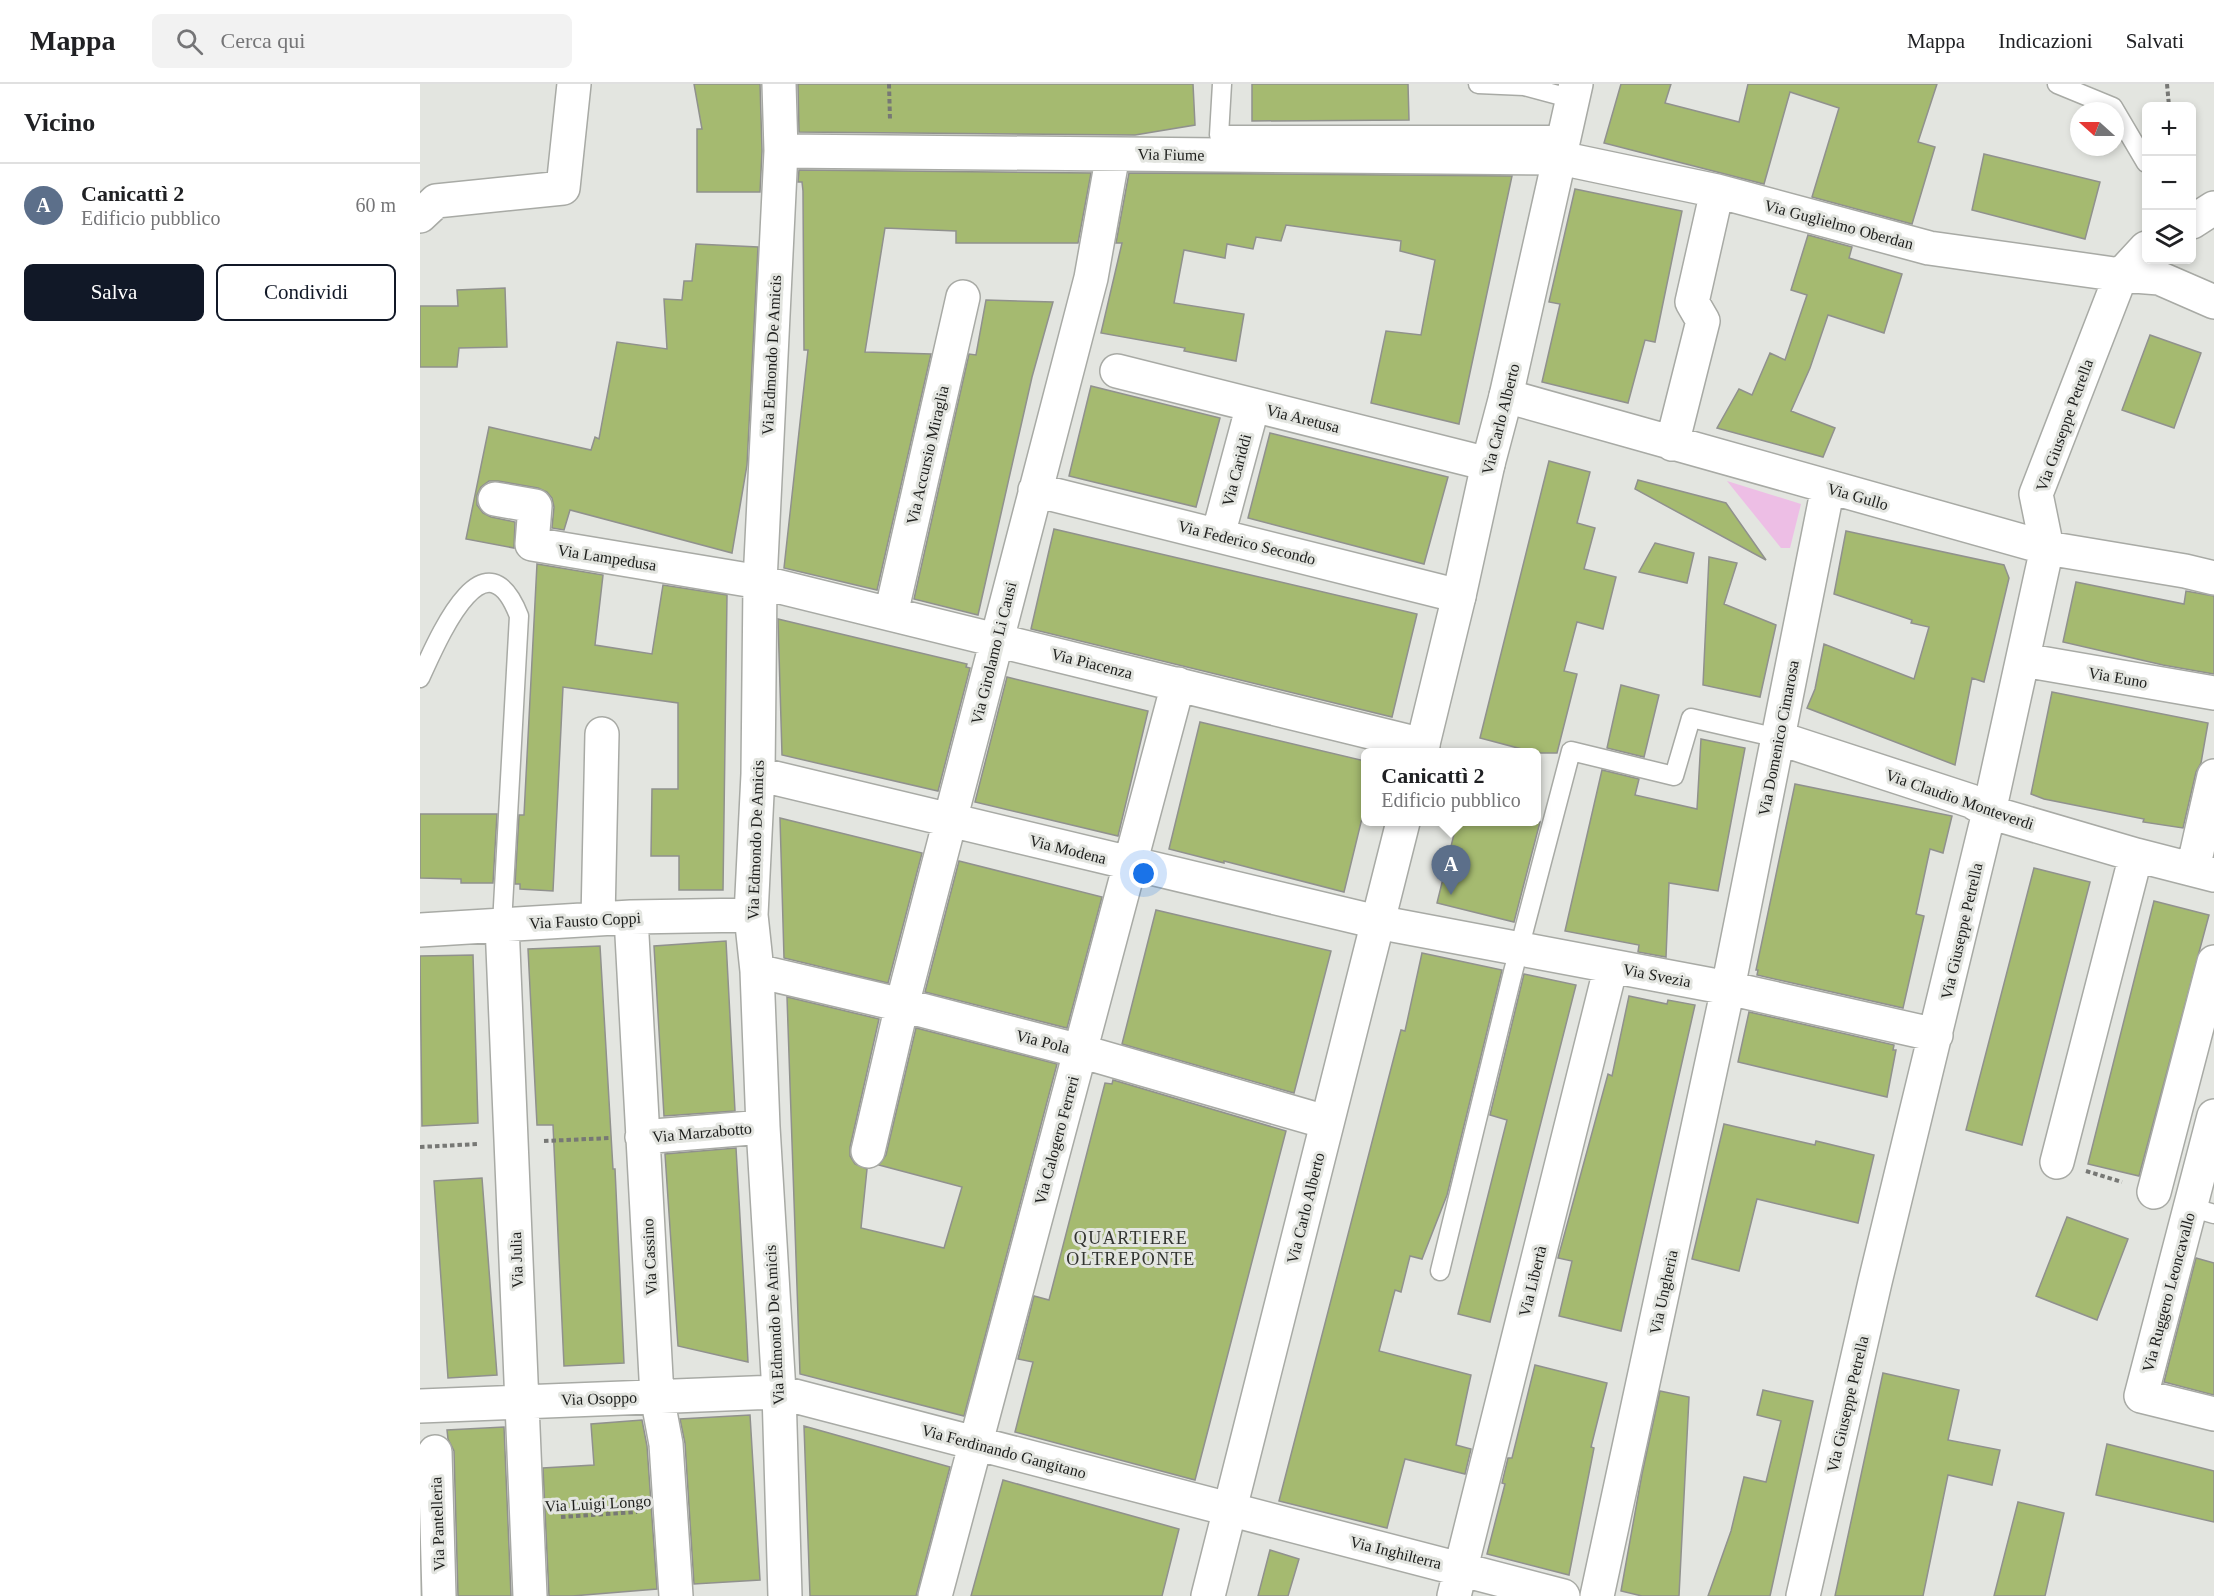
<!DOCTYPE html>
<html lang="it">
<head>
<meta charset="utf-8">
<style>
	body { margin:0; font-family:"Times New Roman",serif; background:#f2f2f2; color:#202124 }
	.controls { position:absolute; right:18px; top:18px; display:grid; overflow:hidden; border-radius:9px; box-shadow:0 3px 9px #0003 }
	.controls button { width:54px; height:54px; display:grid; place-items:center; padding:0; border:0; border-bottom:2px solid #e0e0e0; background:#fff; color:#202124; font:30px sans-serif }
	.compass { position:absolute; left:1650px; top:18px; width:54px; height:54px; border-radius:50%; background:#fff; box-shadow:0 3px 9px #0003; rotate:291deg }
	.you { position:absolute; left:724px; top:790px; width:21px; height:21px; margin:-15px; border:4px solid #fff; border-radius:50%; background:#1a73e8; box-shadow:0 0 0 9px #1a73e833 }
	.badge { display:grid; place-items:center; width:39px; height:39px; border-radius:50%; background:#111827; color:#fff; font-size:20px; font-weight:700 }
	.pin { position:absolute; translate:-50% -50px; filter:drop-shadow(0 2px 3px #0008) }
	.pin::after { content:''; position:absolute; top:32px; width:21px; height:18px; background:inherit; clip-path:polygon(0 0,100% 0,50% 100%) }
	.popup { position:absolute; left:941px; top:664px; width:180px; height:78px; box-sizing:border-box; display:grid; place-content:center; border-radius:9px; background:#fff; filter:drop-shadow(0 2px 4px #0005); font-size:20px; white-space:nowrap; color:#757577 }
	.popup b { font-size:22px; color:#202124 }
	.popup::after { content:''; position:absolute; left:50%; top:100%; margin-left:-12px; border:12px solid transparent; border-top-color:#fff }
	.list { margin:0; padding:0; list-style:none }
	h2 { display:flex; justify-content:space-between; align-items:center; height:78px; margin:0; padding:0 24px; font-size:26px }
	h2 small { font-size:20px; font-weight:400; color:#757577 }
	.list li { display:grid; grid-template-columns:39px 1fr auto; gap:18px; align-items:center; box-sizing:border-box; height:84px; padding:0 24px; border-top:2px solid #e0e0e0 }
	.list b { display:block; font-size:22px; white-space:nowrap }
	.list p { margin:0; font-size:20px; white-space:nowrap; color:#757577 }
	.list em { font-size:20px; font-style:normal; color:#757577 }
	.actions { display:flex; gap:12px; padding:18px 24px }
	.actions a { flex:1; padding:14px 0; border:2px solid #111827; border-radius:9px; text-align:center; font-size:21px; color:#111827 }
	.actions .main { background:#111827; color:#fff }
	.icon { flex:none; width:33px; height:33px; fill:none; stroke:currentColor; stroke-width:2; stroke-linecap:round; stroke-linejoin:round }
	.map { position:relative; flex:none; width:1794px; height:1512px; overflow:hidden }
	header { display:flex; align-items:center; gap:36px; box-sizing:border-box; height:84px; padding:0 30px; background:#fff; border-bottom:2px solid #e0e0e0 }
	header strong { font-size:28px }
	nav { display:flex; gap:33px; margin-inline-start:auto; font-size:21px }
	.search { width:420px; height:54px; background:#f2f2f2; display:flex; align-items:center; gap:15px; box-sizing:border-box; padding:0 21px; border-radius:9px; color:#757577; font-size:22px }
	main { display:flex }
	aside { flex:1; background:#fff }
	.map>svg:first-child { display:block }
	.green { fill:#edbee5 }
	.building { fill:#a5ba70; stroke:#90918d; stroke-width:1.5 }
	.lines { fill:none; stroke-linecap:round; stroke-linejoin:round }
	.service-casing { stroke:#a8aaa5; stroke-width:21 }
	.minor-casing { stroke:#a8aaa5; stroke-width:36 }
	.secondary-casing { stroke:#a8aaa5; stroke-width:36 }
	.path { stroke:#777875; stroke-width:4; stroke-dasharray:4.5 3; stroke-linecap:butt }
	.service { stroke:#fff; stroke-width:18 }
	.minor { stroke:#fff; stroke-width:33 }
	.secondary { stroke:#fff; stroke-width:33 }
	.labels { text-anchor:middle; stroke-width:6; stroke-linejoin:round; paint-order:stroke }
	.street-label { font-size:16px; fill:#1d1e1c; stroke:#e3e5e0 }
	.neighbourhood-label { font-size:18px; letter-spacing:1.5px; fill:#323430; stroke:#e3e5e0 }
</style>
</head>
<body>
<header>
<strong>Mappa</strong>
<div class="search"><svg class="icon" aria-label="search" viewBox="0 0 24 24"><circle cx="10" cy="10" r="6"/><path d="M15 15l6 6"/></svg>Cerca qui</div>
<nav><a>Mappa</a><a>Indicazioni</a><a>Salvati</a></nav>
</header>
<main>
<aside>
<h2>Vicino<small></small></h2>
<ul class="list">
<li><span class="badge" style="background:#5c6f8a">A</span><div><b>Canicattì 2</b><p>Edificio pubblico</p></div><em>60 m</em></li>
</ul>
<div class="actions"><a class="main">Salva</a><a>Condividi</a></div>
</aside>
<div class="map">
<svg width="1794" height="1512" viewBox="0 0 1794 1512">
	<rect width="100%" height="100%" fill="#e3e5e0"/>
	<path class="green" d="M 1307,397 L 1381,420 L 1370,464 L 1361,464 Z"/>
	<path class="building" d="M 274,0 L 340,0 L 342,67 L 340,108 L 277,108 L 277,45 L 282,45 Z
		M 378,0 L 773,0 L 775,41 L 715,51 L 379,48 Z
		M 832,0 L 988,0 L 989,36 L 832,37 Z
		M 1201,0 L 1251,0 L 1245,19 L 1319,38 L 1328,0 L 1517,0 L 1498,58 L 1515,63 L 1492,140 L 1392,113 L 1419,24 L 1370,8 L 1344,100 L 1184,59 Z
		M 1564,70 L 1680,98 L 1665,155 L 1552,126 Z
		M 379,86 L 671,89 L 658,159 L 536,159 L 536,147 L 465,144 L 445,268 L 511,270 L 457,506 L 364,484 L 388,266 L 384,266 L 383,107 L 382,98 L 378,98 Z
		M 709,89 L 1092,92 L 1039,340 L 951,319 L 966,247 L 1001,251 L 1015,176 L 980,167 L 981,157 L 866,141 L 861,157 L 836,153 L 833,165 L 807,160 L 805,174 L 764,166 L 754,219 L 824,230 L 816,277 L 764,267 L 765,264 L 681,249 L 702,159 L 696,159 Z
		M 1155,105 L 1262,127 L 1235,258 L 1225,256 L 1208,319 L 1122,298 L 1140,220 L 1129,218 Z
		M 1388,151 L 1432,163 L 1429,174 L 1482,190 L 1464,249 L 1408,231 L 1390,284 L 1371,327 L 1415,344 L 1403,373 L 1297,344 L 1319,305 L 1332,311 L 1350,269 L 1365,276 L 1387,211 L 1371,206 Z
		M 276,160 L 338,163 L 327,381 L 312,469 L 150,426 L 144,446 L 132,444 L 134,423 L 132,414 L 127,408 L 118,404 L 78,397 L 69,397 L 61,403 L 57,411 L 57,421 L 63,429 L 71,433 L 95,438 L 94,464 L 46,455 L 69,343 L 171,366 L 175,353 L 179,355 L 197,258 L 247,265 L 244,215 L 262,216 L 264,197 L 272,197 Z
		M 85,204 L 87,263 L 39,264 L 37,283 L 0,283 L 0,222 L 38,222 L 37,206 Z
		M 566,216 L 633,218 L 612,293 L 558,531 L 494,515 L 549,270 L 556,271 Z
		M 1730,251 L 1781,269 L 1754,344 L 1702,326 Z
		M 671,302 L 800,334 L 776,423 L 649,392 Z
		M 850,349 L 1028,393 L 1004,480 L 828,434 Z
		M 1129,377 L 1170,388 L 1157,439 L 1175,444 L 1164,485 L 1196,493 L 1183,545 L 1157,538 L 1144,587 L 1157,590 L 1137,669 L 1117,669 L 1060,654 Z
		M 1218,396 L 1306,419 L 1346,476 L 1215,405 Z
		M 634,445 L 997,530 L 972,633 L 611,545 Z
		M 1426,447 L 1584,481 L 1589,494 L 1564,598 L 1552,594 L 1535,681 L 1387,624 L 1395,605 L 1404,560 L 1494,595 L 1509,543 L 1491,539 L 1492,536 L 1414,510 Z
		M 1235,459 L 1274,469 L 1267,499 L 1219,488 Z
		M 1289,473 L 1317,479 L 1304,520 L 1356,541 L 1340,613 L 1283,601 Z
		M 117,480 L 183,491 L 175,561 L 232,570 L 243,501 L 307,511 L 303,806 L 259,806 L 259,772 L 231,772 L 232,705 L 258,705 L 258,619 L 143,603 L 133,807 L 100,805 L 100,800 L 95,800 L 99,731 L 104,731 Z
		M 1656,498 L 1764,520 L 1766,507 L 1794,512 L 1794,590 L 1743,581 L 1643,558 Z
		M 358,535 L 547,580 L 546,583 L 550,584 L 518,707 L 362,671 Z
		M 587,593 L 728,627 L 698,752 L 555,718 Z
		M 1201,601 L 1239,611 L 1224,673 L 1187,664 Z
		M 1632,608 L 1788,639 L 1781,679 L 1776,688 L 1763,744 L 1723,738 L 1724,735 L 1624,715 L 1611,710 Z
		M 780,638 L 945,677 L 945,722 L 924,808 L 804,777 L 804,779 L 749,765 Z
		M 1281,655 L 1325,664 L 1298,807 L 1249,799 L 1246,873 L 1218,868 L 1219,861 L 1145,847 L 1182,686 L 1219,695 L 1215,711 L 1277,725 Z
		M 1375,700 L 1532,732 L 1523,769 L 1510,765 L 1496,830 L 1504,832 L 1483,924 L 1337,891 L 1338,886 L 1336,886 Z
		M 0,730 L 77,730 L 73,799 L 41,799 L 41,795 L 0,794 Z
		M 360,734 L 502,769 L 468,899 L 364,874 Z
		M 1037,738 L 1120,738 L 1094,838 L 1017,819 Z
		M 539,777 L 682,813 L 647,944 L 505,908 Z
		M 1614,784 L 1670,798 L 1602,1061 L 1546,1046 Z
		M 1734,817 L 1789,831 L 1719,1092 L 1668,1080 Z
		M 736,826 L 911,867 L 874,1009 L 702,960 Z
		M 306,857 L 315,1027 L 244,1032 L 234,862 Z
		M 180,862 L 193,1085 L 195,1085 L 204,1279 L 144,1282 L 133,1041 L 117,1041 L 108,865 Z
		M 1002,869 L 1082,886 L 1027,1111 L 1002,1175 L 990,1172 L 981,1208 L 975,1206 L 959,1267 L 1051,1291 L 1036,1361 L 1051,1365 L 1045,1390 L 985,1375 L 967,1444 L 859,1417 L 981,946 L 985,947 Z
		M 53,871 L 58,1039 L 2,1042 L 0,872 Z
		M 1104,890 L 1156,901 L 1070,1238 L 1038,1230 L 1087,1036 L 1070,1031 Z
		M 1209,912 L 1247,920 L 1248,916 L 1275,921 L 1201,1247 L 1139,1232 L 1152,1177 L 1138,1174 L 1188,990 L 1192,992 Z
		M 367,913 L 459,935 L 430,1063 L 430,1072 L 435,1080 L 447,1085 L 441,1144 L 524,1164 L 542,1103 L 459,1081 L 466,1071 L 496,944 L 637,980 L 544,1332 L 380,1290 Z
		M 1329,928 L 1474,961 L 1473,966 L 1476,966 L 1467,1013 L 1318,978 Z
		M 693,996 L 866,1047 L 775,1396 L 595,1348 L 613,1278 L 598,1275 L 614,1212 L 629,1216 L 685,999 L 692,1000 Z
		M 1304,1040 L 1395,1061 L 1396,1057 L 1454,1071 L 1438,1139 L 1337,1115 L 1319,1187 L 1272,1175 Z
		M 316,1064 L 326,1238 L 328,1278 L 258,1262 L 245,1070 Z
		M 62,1094 L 77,1291 L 28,1294 L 14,1097 Z
		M 1647,1133 L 1708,1155 L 1677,1236 L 1616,1212 Z
		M 1776,1174 L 1794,1179 L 1794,1311 L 1744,1298 Z
		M 1115,1281 L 1187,1299 L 1171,1363 L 1174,1364 L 1149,1491 L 1067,1470 L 1085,1400 L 1082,1399 L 1088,1374 L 1092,1374 Z
		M 1463,1289 L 1539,1306 L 1528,1356 L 1580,1366 L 1572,1401 L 1528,1391 L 1503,1512 L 1415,1512 Z
		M 1343,1306 L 1393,1317 L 1350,1512 L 1288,1512 L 1311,1447 L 1324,1393 L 1346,1398 L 1361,1337 L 1337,1331 Z
		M 1240,1307 L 1269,1313 L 1259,1512 L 1222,1512 L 1201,1507 L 1222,1390 Z
		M 330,1331 L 340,1496 L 274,1500 L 265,1359 L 260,1335 Z
		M 222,1336 L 227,1362 L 237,1505 L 152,1512 L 129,1512 L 123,1384 L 174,1381 L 171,1340 Z
		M 384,1342 L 530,1383 L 496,1512 L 390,1512 Z
		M 84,1343 L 91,1512 L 38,1512 L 34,1367 L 28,1355 L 27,1346 Z
		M 1687,1360 L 1794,1387 L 1794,1438 L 1676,1411 Z
		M 583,1396 L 759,1445 L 742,1512 L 551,1512 Z
		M 1598,1418 L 1644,1429 L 1625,1512 L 1574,1512 Z
		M 850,1466 L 879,1475 L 868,1512 L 838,1512 Z"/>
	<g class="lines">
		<defs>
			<path id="service" d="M 802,0 L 799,51 L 1145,51
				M 1058,0 L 1104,2 L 1153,15
				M 1637,0 L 1693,23 L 1726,79
				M 0,594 C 16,560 64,442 99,532 L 82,840
				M 1770,1123 L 1794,1130
				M 1020,1187 L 1093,888 L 1151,667 L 1254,692 L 1271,634 L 1358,654"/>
			<path id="minor" d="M 359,0 L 361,67 L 340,498 L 338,690 L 331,831 L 337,887 L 343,1043 L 359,1308 L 365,1512
				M 361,67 L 1140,74 L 1297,107 L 1509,164 L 1701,191 L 1739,194 L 1794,218
				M 0,132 L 16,117 L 143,104 L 154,0
				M 1772,138 L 1794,124
				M 697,287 L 1068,380
				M 1086,312 L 1627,464 L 1765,487 L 1794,494
				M 1252,360 L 1283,237 L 1272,218 L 1297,107
				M 615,406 L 1039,512
				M 75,415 L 115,422 L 112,460 L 340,498 L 1003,661
				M 798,451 L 833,321
				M 471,530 L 543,213
				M 1603,576 L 1794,609
				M 1358,654 L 1551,717 L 1569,728 L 1716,771 L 1794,791
				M 338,690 L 957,838 L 1308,904 L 1516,951
				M 1773,785 L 1794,692
				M 211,833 L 237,1312 L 246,1360 L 256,1512
				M 178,835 L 182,650
				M 82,840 L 110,1512
				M 0,846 L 211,833 L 331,831
				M 337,887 L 482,921 L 660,967 L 906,1038
				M 1794,1032 L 1721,1312 L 1794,1330
				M 222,1053 L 343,1043
				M 448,1067 L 482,921 L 671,194 L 693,70
				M 1637,1078 L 1716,771
				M 1734,1108 L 1794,878
				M 0,1322 L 359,1308 L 1143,1512
				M 15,1368 L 19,1512
				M 515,1512 L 758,600
				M 1034,1512 L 1191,882
				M 1177,1512 L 1308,904 L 1408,403
				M 1383,1512 L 1455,1198 L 1569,728 L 1627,464 L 1616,410 L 1701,191 L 1726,164"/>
			<path id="secondary" d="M 1001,668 L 1039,512 L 1068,380 L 1086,312 L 1156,0
				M 788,1512 L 983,738"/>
		</defs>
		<use href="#service" class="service-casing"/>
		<use href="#minor" class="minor-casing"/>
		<use href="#secondary" class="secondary-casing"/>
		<path class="path" d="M 469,0 L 470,36
			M 1747,0 L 1749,22
			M 124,1057 L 191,1054
			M 0,1063 L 59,1060
			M 1666,1087 L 1702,1098
			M 141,1433 L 217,1428"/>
		<use href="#service" class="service"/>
		<use href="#minor" class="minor"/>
		<use href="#secondary" class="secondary"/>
	</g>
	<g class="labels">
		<g class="street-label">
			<text transform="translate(751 70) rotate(1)" y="6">Via Fiume</text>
			<text transform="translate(1419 140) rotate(15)" y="6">Via Guglielmo Oberdan</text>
			<text transform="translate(351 271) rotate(-87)" y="6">Via Edmondo De Amicis</text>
			<text transform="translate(883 334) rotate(14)" y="6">Via Aretusa</text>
			<text transform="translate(1080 335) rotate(-76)" y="6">Via Carlo Alberto</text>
			<text transform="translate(1644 341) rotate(-70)" y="6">Via Giuseppe Petrella</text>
			<text transform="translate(507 371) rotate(-77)" y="6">Via Accursio Miraglia</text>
			<text transform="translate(816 386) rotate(-75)" y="6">Via Cariddi</text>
			<text transform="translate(1438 412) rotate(16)" y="6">Via Gullo</text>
			<text transform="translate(827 458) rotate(14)" y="6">Via Federico Secondo</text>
			<text transform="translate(187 473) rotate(9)" y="6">Via Lampedusa</text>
			<text transform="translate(573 569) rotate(-76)" y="6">Via Girolamo Li Causi</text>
			<text transform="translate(672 579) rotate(14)" y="6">Via Piacenza</text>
			<text transform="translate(1698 593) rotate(10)" y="6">Via Euno</text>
			<text transform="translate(1358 654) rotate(-79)" y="6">Via Domenico Cimarosa</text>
			<text transform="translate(1540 715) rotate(19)" y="6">Via Claudio Monteverdi</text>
			<text transform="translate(335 756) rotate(-88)" y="6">Via Edmondo De Amicis</text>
			<text transform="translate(648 765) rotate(14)" y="6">Via Modena</text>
			<text transform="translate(165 836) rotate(-3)" y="6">Via Fausto Coppi</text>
			<text transform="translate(1541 847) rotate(-77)" y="6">Via Giuseppe Petrella</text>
			<text transform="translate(1237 891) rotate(11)" y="6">Via Svezia</text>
			<text transform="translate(623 957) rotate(14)" y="6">Via Pola</text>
			<text transform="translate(282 1048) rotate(-5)" y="6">Via Marzabotto</text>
			<text transform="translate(636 1056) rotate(-75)" y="6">Via Calogero Ferreri</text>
			<text transform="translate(885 1124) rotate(-76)" y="6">Via Carlo Alberto</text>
			<text transform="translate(229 1173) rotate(-93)" y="6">Via Cassino</text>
			<text transform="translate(96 1176) rotate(-92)" y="6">Via Julia</text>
			<text transform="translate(1112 1197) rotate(-76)" y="6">Via Libertà</text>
			<text transform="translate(1243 1208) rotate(-78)" y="6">Via Ungheria</text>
			<text transform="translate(1748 1208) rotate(-75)" y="6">Via Ruggero Leoncavallo</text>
			<text transform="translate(354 1241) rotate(-93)" y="6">Via Edmondo De Amicis</text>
			<text transform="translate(179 1314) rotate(-2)" y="6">Via Osoppo</text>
			<text transform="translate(1427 1320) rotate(-77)" y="6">Via Giuseppe Petrella</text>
			<text transform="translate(584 1367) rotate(15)" y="6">Via Ferdinando Gangitano</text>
			<text transform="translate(178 1419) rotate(-3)" y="6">Via Luigi Longo</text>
			<text transform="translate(17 1440) rotate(-92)" y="6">Via Pantelleria</text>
			<text transform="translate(976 1468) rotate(14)" y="6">Via Inghilterra</text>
		</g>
		<g class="neighbourhood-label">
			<text x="711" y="1160">QUARTIERE<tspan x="711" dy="21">OLTREPONTE</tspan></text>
		</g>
	</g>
</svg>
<div class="controls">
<button>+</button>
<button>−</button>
<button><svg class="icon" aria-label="layers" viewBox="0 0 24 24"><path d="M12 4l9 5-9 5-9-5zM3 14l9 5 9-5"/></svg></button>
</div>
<svg class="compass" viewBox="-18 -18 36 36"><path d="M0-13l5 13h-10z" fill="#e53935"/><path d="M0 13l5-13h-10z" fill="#757577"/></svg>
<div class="you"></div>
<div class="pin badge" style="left:1031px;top:811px;background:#5c6f8a">A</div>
<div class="popup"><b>Canicattì 2</b>Edificio pubblico</div>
</div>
</main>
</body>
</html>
